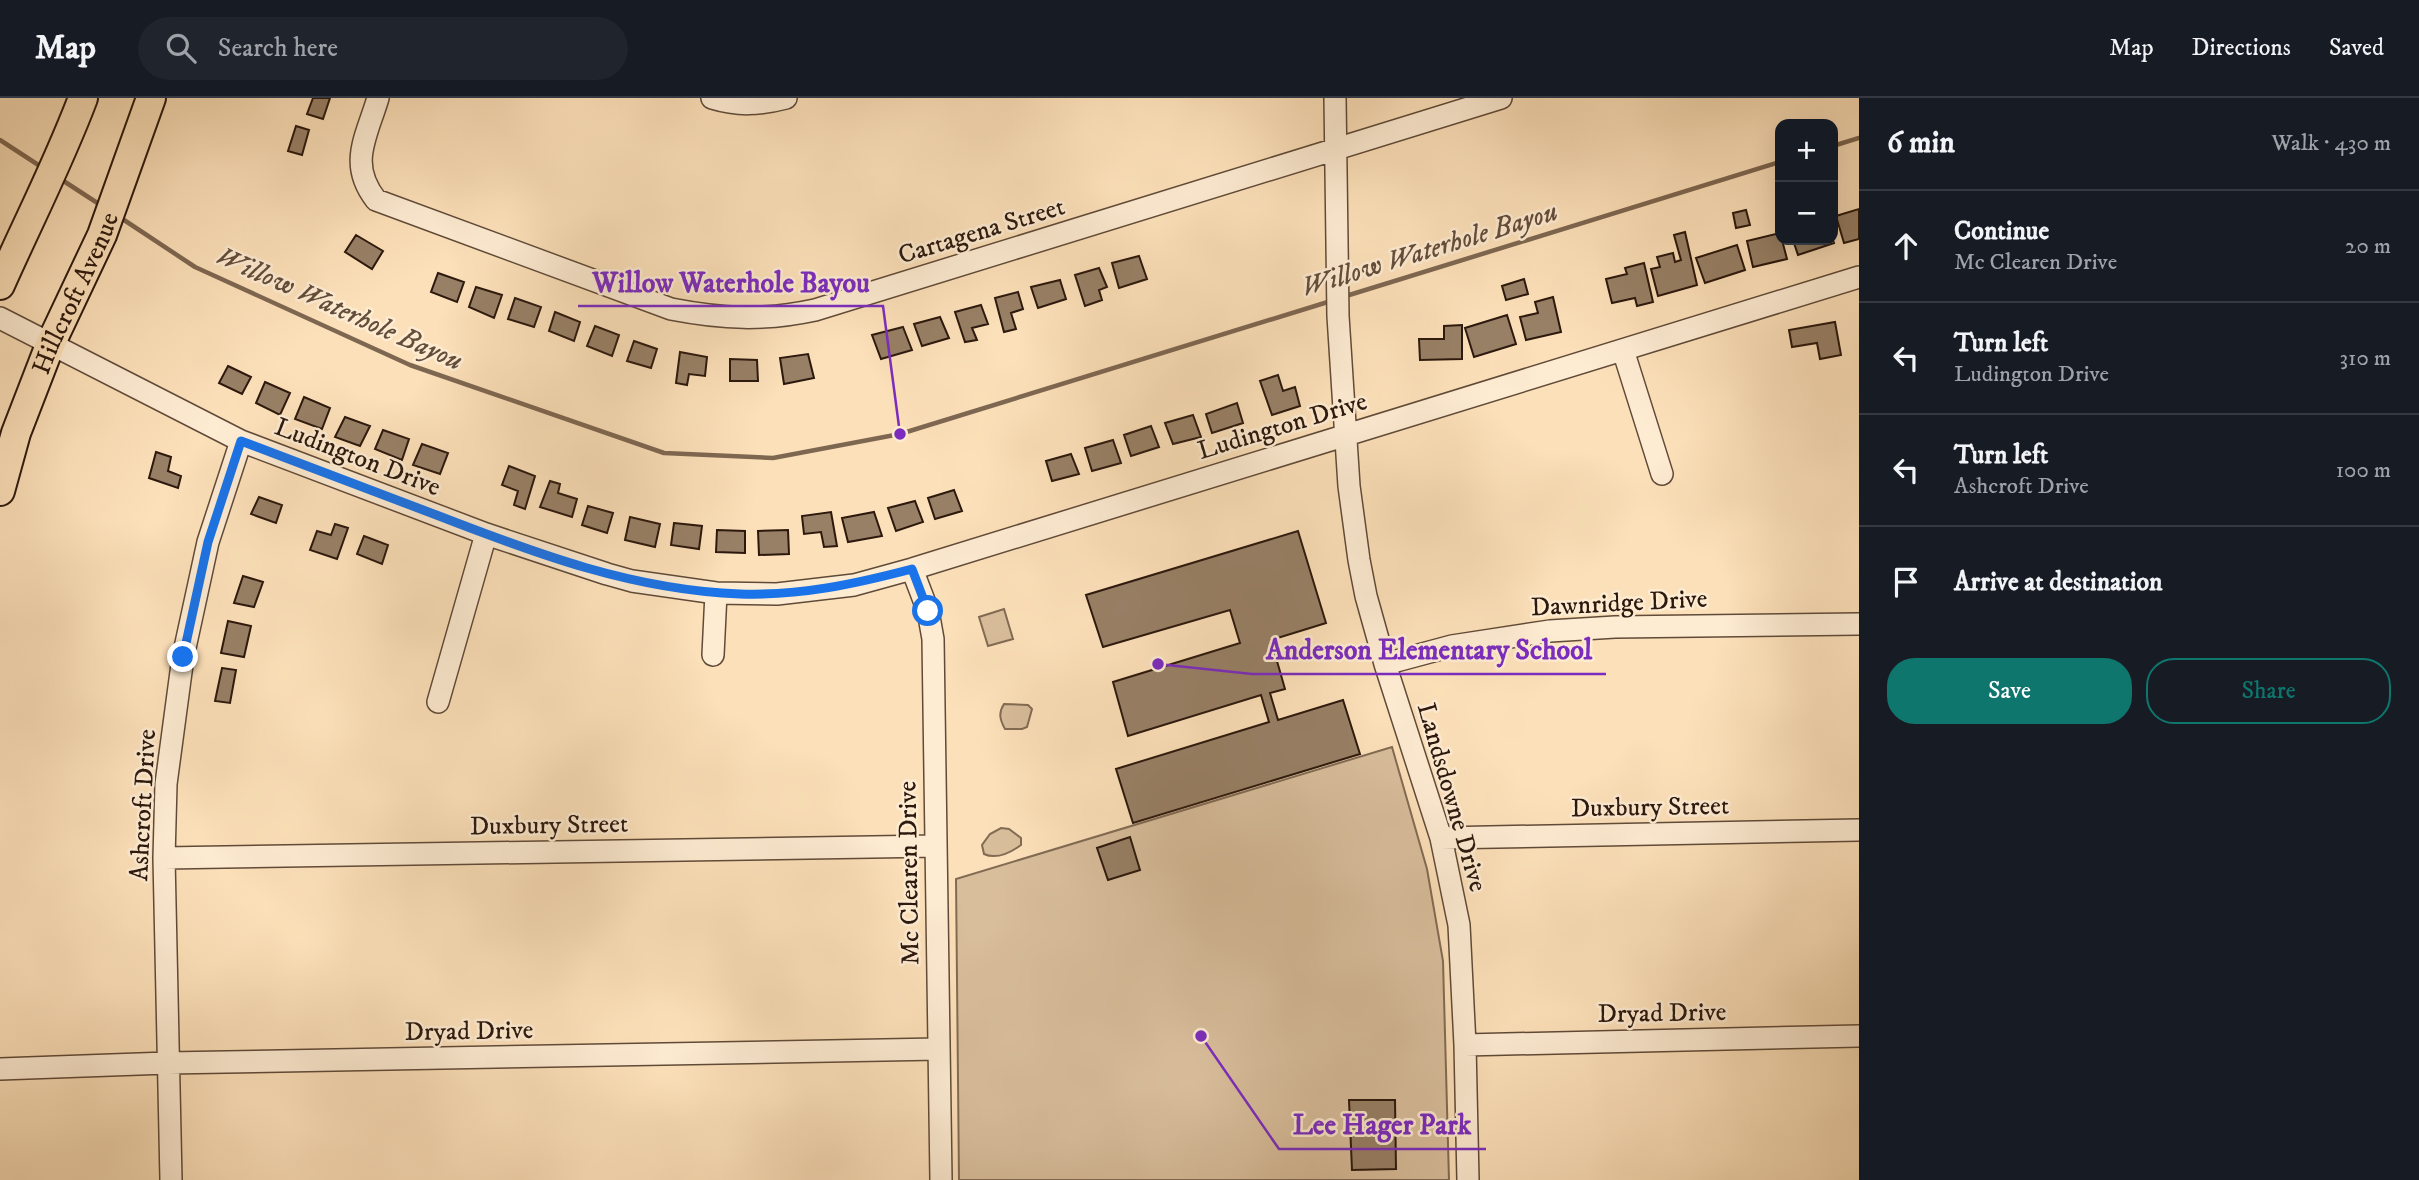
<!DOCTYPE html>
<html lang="en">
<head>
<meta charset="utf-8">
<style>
	body { margin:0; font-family:"IM FELL DW Pica",serif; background:#20242c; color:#f1f3f6 }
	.controls { position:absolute; right:21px; top:21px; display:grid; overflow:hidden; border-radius:14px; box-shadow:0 7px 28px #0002 }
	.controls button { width:63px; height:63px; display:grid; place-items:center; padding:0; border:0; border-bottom:2px solid #363941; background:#171b24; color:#f1f3f6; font:35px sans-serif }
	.stop { position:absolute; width:21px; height:21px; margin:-16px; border:5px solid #1a73e8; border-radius:50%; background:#fff }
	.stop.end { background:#1a73e8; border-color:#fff; box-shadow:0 2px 7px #0008 }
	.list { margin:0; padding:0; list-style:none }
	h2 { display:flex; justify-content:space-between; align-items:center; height:91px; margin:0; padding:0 28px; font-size:30px }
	h2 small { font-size:23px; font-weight:400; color:#9ea1a6 }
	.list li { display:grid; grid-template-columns:46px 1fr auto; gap:21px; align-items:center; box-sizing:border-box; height:112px; padding:0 28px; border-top:2px solid #363941 }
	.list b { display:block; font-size:26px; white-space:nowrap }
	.list p { margin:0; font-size:23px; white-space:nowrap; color:#9ea1a6 }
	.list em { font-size:23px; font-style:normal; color:#9ea1a6 }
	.actions { display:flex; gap:14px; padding:21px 28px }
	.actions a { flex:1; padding:16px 0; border:2px solid #0f766e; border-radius:28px; text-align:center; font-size:24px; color:#0f766e }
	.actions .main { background:#0f766e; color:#fff }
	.icon { flex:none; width:38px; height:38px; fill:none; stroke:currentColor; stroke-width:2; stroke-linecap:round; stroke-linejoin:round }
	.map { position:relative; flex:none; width:1859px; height:1082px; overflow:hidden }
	header { display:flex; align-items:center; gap:42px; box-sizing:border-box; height:98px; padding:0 35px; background:#171b24; border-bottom:2px solid #363941 }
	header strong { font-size:33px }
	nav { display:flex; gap:38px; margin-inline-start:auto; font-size:24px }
	.search { width:490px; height:63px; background:#20242c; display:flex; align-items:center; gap:18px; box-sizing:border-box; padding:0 24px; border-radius:38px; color:#9ea1a6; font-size:26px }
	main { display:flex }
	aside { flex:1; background:#171b24 }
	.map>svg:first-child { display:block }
	.green { fill:#d9be9c; stroke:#826b54; stroke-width:2 }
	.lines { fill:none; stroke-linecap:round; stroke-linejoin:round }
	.stream { stroke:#7e6751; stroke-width:4.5 }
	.building { fill:#988066; stroke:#2c180d; stroke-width:2 }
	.minor-casing { stroke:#604a38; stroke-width:24 }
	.major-casing { stroke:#2c180d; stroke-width:32 }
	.minor { stroke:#fdebd2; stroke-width:21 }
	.major { stroke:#fce0b9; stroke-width:28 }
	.route { stroke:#1a73e8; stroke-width:9 }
	.labels { text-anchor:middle; stroke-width:5; stroke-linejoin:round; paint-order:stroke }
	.street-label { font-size:26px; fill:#2c180d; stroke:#fdebd2 }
	.water-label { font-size:28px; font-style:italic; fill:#634d3b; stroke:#fdebd2 }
	.leader { fill:none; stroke:#7b2cbf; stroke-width:2.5 }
	.callout-dot { fill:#7b2cbf; stroke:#fdebd2; stroke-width:2.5 }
	.callout-label { font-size:28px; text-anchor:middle; font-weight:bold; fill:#7b2cbf; stroke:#fdebd2; stroke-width:5; stroke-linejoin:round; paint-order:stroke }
</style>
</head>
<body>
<header>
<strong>Map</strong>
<div class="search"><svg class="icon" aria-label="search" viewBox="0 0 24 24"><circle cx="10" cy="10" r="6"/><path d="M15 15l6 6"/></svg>Search here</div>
<nav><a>Map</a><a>Directions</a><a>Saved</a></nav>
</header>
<main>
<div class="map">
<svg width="1859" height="1082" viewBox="0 0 1859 1082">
	<rect width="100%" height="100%" fill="#fce0b9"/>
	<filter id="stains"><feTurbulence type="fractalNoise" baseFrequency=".00286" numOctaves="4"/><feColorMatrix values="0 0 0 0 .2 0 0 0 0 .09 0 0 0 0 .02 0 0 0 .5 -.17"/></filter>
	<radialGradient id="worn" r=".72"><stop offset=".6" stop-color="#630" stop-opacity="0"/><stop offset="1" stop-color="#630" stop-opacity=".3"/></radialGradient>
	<path class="green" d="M 1004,511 L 1013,541 L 988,548 L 979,519 Z
		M 1004,606 L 1028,607 L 1032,611 L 1027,629 L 1022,631 L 1005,631 C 1000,622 998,615 1004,606 Z
		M 1392,649 L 1427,771 L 1443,863 L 1449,1082 L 959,1082 L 956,781 Z
		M 1001,730 L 1009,731 L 1021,740 L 1021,747 C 1010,755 997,762 984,756 L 982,747 L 990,736 Z"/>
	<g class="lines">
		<path class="stream" d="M 0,42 L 43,70
			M 1833,48 L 1859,40
			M 59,80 L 102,108
			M 118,118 L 195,169 L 410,267 L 664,355 L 773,360 L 900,336 L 1331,203
			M 1346,198 L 1780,64"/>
	</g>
	<path class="building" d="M 313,0 L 330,0 L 323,21 L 307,16 Z
		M 296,28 L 309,32 L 302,57 L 288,53 Z
		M 1859,111 L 1859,141 L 1844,145 L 1836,118 Z
		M 1746,112 L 1750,127 L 1736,130 L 1733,115 Z
		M 1685,134 L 1697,187 L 1658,198 L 1651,171 L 1660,169 L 1657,159 L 1673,155 L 1675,164 L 1681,162 L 1674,137 Z
		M 1780,135 L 1780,142 L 1782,142 L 1787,161 L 1753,169 L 1747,143 Z
		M 356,137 L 383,153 L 372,171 L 345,154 Z
		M 1793,142 L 1833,142 L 1834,145 L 1798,157 Z
		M 1737,147 L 1745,172 L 1705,185 L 1696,160 Z
		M 1139,158 L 1147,181 L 1119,190 L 1112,165 Z
		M 1644,165 L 1653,204 L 1637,208 L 1635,200 L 1612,205 L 1606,181 L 1627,176 L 1625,170 Z
		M 1099,170 L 1107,189 L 1099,192 L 1102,202 L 1085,208 L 1075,177 Z
		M 438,175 L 464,184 L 457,204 L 431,194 Z
		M 1524,181 L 1528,196 L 1506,202 L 1502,188 Z
		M 1060,182 L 1066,201 L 1038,210 L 1031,189 Z
		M 476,189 L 502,197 L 494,220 L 469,209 Z
		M 1018,194 L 1023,211 L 1011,215 L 1016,231 L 1004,234 L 995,200 Z
		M 1553,199 L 1561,234 L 1526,242 L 1520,219 L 1538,215 L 1535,204 Z
		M 515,200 L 541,209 L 534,229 L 508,221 Z
		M 981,207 L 988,226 L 972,230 L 977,242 L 965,244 L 955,214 Z
		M 555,214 L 580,224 L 574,243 L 549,233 Z
		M 1507,217 L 1516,246 L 1474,259 L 1465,230 Z
		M 940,219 L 949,240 L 922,248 L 914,226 Z
		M 1835,224 L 1841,257 L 1820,261 L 1817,245 L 1792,249 L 1789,232 Z
		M 1462,227 L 1462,261 L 1420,262 L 1419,241 L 1444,241 L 1444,228 Z
		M 595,228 L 619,237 L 612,258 L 587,248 Z
		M 903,229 L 912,252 L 881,261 L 872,237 Z
		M 634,243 L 657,251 L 651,270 L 627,263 Z
		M 680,254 L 707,259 L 705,278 L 689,276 L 687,287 L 676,285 Z
		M 808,256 L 814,280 L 784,286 L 780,260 Z
		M 730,261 L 757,262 L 758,283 L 730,283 Z
		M 228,268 L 251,279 L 242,296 L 219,285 Z
		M 1278,277 L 1283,293 L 1295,289 L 1300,308 L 1272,317 L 1260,283 Z
		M 265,284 L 290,295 L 280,317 L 256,305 Z
		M 304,299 L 330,310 L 322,331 L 295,321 Z
		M 1237,305 L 1243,325 L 1212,335 L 1206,316 Z
		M 1193,317 L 1201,339 L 1173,346 L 1165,325 Z
		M 345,319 L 370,328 L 360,348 L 335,339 Z
		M 1151,328 L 1159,349 L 1131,358 L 1124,337 Z
		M 383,332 L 409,341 L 402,362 L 375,351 Z
		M 1113,342 L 1121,365 L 1092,373 L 1085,350 Z
		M 422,346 L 448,355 L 440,376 L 413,367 Z
		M 156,354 L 171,359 L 168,373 L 181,378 L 178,390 L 149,380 Z
		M 1071,356 L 1079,376 L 1052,383 L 1046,363 Z
		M 509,368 L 535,378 L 525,411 L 514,407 L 518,393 L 502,387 Z
		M 550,383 L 560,386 L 558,395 L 577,401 L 572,419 L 540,409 Z
		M 954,392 L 962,413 L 935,421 L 928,400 Z
		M 259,399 L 282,407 L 276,425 L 251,416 Z
		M 915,403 L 923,424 L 896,433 L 888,410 Z
		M 588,408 L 613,415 L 607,435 L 582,427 Z
		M 831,414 L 837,448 L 824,449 L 821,434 L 804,436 L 802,418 Z
		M 874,414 L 882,438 L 848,444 L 842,420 Z
		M 630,419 L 660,426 L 655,449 L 625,442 Z
		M 674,425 L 702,428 L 699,451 L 671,447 Z
		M 335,426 L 348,430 L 337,461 L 310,452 L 317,433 L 331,437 Z
		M 717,432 L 745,433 L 745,455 L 716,454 Z
		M 788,432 L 789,456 L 759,457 L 758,433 Z
		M 1298,433 L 1326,525 L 1271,542 L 1285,591 L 1270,595 L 1278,622 L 1343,602 L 1360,656 L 1133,725 L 1116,671 L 1269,624 L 1261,597 L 1128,638 L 1113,584 L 1240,545 L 1230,512 L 1103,549 L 1086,497 Z
		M 364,438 L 388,447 L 382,466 L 357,456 Z
		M 243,478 L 263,484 L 254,509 L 234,505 Z
		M 228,523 L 251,528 L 244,559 L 221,555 Z
		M 222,570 L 236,572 L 230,605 L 215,603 Z
		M 1130,739 L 1140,772 L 1108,782 L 1097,750 Z
		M 1349,1002 L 1395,1002 L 1396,1071 L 1352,1072 Z"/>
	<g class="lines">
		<defs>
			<path id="minor" d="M 378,0 C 366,40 348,66 376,102 L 671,211 C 723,221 764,223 815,212 L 1501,0
				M 712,0 C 738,8 759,7 786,0
				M 1335,0 L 1338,218 L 1349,388 L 1359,462 L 1366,498 L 1385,566 L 1441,740 L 1459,827 L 1465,947 L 1468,1082
				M 0,220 L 241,343 L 486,436 L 607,476 L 632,483 L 716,495 L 777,496 L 854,487 L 912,471 L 1859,179
				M 1623,252 L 1662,376
				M 912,471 L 928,513 L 933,541 L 941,1082
				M 713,557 L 716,495
				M 1385,566 L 1452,548 L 1550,533 L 1615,529 L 1859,526
				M 438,604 L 486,436
				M 1441,740 L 1859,732
				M 164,760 L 935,748
				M 1465,947 L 1859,938
				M 0,971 L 167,965 L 938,951
				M 171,1082 L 164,760 L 166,686 L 183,559 L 208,444 L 241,343"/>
			<g id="major">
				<path d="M 0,187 C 28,124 59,64 83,0"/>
				<path id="s1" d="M 0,393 L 16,335 L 50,247 L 102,137 L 151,0"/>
			</g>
		</defs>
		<use href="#minor" class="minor-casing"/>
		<use href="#major" class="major-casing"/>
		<use href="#minor" class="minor"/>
		<use href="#major" class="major"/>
	</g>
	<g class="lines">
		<path class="route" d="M 183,559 L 208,444 L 241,343 C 307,368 373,393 439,418 C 537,456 633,492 740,496 C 799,498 855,486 912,471 L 928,513"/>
	</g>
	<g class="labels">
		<g class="street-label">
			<text transform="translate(981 132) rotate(-17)" y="9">Cartagena Street</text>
			<text dy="9" stroke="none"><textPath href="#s1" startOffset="212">Hillcroft Avenue</textPath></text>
			<text transform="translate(1282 327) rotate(-17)" y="9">Ludington Drive</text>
			<text transform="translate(358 358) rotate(21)" y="9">Ludington Drive</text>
			<text transform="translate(1619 504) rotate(-3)" y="9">Dawnridge Drive</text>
			<text transform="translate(1453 699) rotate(74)" y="9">Landsdowne Drive</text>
			<text transform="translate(142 707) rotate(-87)" y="9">Ashcroft Drive</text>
			<text transform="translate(1650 708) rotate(-1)" y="9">Duxbury Street</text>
			<text transform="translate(549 726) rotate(-1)" y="9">Duxbury Street</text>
			<text transform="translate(908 775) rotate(-91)" y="9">Mc Clearen Drive</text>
			<text transform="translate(1662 914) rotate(-1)" y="9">Dryad Drive</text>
			<text transform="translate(469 932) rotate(-1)" y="9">Dryad Drive</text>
		</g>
		<g class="water-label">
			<text transform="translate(1429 150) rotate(-17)" y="10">Willow Waterhole Bayou</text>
			<text transform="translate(340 209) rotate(24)" y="10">Willow Waterhole Bayou</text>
		</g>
	</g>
	<path class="leader" d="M900 336L883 208H578M1158 566L1252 576H1606M1201 938L1279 1051H1486"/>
	<g class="callout-dot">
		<circle cx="900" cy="336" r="7"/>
		<circle cx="1158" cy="566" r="7"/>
		<circle cx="1201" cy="938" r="7"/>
	</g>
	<g class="callout-label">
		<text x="731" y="194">Willow Waterhole Bayou</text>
		<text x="1429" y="561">Anderson Elementary School</text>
		<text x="1382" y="1036">Lee Hager Park</text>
	</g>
	<rect width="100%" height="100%" filter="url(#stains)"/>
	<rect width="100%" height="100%" fill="url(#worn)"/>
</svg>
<div class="controls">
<button>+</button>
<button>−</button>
</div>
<div class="stop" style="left:928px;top:513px"></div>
<div class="stop end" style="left:183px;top:559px"></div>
</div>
<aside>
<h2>6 min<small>Walk · 430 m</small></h2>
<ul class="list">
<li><svg class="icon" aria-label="ahead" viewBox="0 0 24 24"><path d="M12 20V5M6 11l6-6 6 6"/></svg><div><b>Continue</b><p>Mc Clearen Drive</p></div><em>20 m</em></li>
<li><svg class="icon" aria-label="left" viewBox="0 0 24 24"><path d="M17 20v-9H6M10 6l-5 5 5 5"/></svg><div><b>Turn left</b><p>Ludington Drive</p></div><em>310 m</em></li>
<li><svg class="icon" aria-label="left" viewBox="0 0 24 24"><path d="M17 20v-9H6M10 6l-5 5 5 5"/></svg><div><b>Turn left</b><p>Ashcroft Drive</p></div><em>100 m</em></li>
<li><svg class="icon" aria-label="arrive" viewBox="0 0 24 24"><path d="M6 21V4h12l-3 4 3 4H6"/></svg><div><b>Arrive at destination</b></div></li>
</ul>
<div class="actions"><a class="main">Save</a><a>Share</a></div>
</aside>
</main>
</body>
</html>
